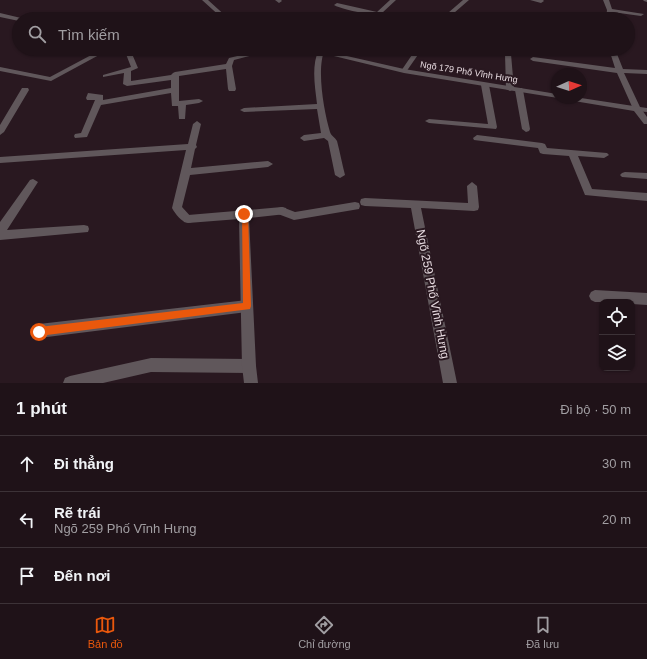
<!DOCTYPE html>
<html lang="vi">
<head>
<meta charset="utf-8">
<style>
	body { margin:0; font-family:Helvetica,sans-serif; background:#271b21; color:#f1f3f6 }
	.controls { position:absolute; right:12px; bottom:12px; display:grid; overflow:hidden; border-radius:8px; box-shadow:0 1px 3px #0004 }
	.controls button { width:36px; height:36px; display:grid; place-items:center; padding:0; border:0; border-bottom:1px solid #3c3237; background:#1f1218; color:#f1f3f6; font:20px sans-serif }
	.compass { position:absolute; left:551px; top:68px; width:36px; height:36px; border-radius:50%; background:#1f1218; box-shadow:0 1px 3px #0004; rotate:87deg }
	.stop { position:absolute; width:12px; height:12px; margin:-9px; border:3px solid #ea580c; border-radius:50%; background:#fff }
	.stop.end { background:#ea580c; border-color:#fff; box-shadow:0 1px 4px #0008 }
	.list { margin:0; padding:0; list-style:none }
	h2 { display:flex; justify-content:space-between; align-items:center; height:52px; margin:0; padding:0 16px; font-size:17px }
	h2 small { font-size:13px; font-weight:400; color:#a19ea2 }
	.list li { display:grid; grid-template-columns:26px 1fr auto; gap:12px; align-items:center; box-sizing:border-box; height:56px; padding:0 16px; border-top:1px solid #3c3237 }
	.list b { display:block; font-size:15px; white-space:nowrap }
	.list p { margin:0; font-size:13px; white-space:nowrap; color:#a19ea2 }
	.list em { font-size:13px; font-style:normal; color:#a19ea2 }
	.icon { flex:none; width:22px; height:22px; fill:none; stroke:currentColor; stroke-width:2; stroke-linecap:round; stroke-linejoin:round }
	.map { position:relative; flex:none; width:647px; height:383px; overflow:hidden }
	.search { position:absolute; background:#1f1218; box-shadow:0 1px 3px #0004; left:12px; right:12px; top:12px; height:44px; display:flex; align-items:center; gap:10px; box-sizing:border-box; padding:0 14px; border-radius:22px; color:#a19ea2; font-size:15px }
	.sheet { height:220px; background:#1f1218 }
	nav { display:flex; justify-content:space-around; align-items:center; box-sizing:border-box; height:56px; border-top:1px solid #3c3237; background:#1f1218; font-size:11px; color:#a19ea2 }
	nav a { display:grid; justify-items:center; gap:2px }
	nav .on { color:#ea580c }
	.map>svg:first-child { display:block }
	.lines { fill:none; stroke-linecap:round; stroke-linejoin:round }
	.lane { fill:#60575b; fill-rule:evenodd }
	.street { fill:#60575b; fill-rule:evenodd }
	.route { fill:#ea580c }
	.labels { text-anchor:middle; stroke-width:4; stroke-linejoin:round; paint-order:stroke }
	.far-street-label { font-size:9px; fill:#e7dbe0; stroke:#291820 }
	.near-street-label { font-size:12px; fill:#e7dbe0; stroke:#291820 }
</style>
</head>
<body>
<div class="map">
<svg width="647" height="383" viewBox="0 0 647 383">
	<rect width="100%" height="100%" fill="#291820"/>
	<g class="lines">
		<path class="lane" d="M 275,0 L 281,0 L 282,1 L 279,3 Z
			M 390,0 L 396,0 L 382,13 L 406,19 C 393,19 344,11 334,5 L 337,3 L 377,12 Z
			M 463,0 L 469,0 L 447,19 L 441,19 Z
			M 530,0 L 543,0 L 544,1 L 541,3 Z
			M 603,0 L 609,0 L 612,9 L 644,14 L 641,16 L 612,12 L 612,19 L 606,19 L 607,10 Z
			M 643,0 L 647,0 L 647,2 L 644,1 Z
			M 289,12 L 294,13 L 285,19 L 278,19 Z
			M 335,12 L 340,13 L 337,19 L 331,19 Z
			M 0,13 L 21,18 L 22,19 L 19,19 L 19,21 L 0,17 Z
			M 110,49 L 121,49 L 99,55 L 51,81 L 0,71 L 0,67 L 50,77 L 95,53 Z
			M 124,49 L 130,49 L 138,68 L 131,71 L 131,81 L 171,75 L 173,73 L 175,72 L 226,64 L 229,58 L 266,49 L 277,49 L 234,60 L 232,66 L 236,89 L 235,91 L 229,91 L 228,89 L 226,69 L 179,76 L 179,101 L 199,99 L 203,101 L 199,103 L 186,105 L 185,119 L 179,119 L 178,106 L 172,106 L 171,93 L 101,105 L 87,137 L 75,138 L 74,136 L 75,134 L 81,133 L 95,100 L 87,100 L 86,98 L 88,93 L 103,95 L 103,100 L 171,88 L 171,80 L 127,86 L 123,84 L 124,73 L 103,77 L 103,75 L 131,67 Z
			M 319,49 L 325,49 C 316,68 324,112 330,132 C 331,136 335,137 337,141 C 340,152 342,164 345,175 L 340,178 L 335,175 L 328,141 L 324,138 L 304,141 L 300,138 L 304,135 L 321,133 L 317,109 L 244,112 L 240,110 L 244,108 L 317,104 C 315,86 311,66 319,49 Z
			M 416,49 L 422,49 L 406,72 L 402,72 L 401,71 Z
			M 609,49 L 615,49 L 623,69 L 647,70 L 647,74 L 624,73 L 640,107 L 647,108 L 647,112 L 634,111 L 617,73 L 533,61 L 530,59 L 533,57 L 615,68 Z
			M 508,52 L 511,54 L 514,89 L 510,91 L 506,89 L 505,54 Z
			M 482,83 L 485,83 L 489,85 L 497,127 L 496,129 L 429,123 L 425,121 L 429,119 L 488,124 L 481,85 Z
			M 22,88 L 28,88 L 29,90 L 4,132 L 0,135 L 0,125 Z
			M 516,88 L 522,88 L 523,90 L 530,129 L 529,131 L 526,132 L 522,129 L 515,90 Z
			M 197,121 L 201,124 L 196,145 L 197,147 L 195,149 L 191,168 L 268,161 L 273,164 L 268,167 L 190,175 L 182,207 L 193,219 L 192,222 C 183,225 176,215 172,208 L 186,150 L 0,163 L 0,157 L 188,144 L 193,124 Z
			M 477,135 L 542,143 L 545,144 L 547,148 L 607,153 L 609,155 L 604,158 L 578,156 L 592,189 L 647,193 L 647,201 L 585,195 L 569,156 L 543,154 L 540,153 L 538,148 L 474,140 L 473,138 Z
			M 625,172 L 647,173 L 647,179 L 622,177 L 620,175 L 622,173 Z
			M 33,179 L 38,182 L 7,230 L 84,225 L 88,226 L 89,229 L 88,232 L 0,240 L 0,222 L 30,180 Z
			M 472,182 L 477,186 L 479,207 L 478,210 L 474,211 L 421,208 L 457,383 L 443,383 L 411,208 L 365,206 L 361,205 L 360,202 L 361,199 L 365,198 L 468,203 L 467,186 Z
			M 355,202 L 359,203 L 360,206 L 359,209 L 294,220 L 278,214 L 277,211 L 278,208 L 282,207 L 295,212 Z
			M 595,290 L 647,293 L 647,305 L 632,304 L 632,302 L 595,302 L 591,300 L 589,296 L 591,292 Z
			M 247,300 L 252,302 L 253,306 L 252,310 L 247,312 L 39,338 L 34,336 L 32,331 L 34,326 L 39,324 Z
			M 151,358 L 249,359 L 254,361 L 256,366 L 254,371 L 249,373 L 151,372 L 103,383 L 63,383 L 65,378 L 70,376 Z"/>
		<path class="street" d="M 202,0 L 208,0 L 229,19 L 223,19 Z
			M 305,49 L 316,49 L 404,69 L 557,94 L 558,98 L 404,73 Z
			M 564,98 L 581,98 L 640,107 L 647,117 L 647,124 L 644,124 L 634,111 L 568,100 Z
			M 282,207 L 286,208 L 287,211 L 286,214 L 249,218 L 256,366 L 258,383 L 244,383 L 242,366 L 239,219 L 188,223 L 184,222 L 183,219 L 184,216 L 188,215 Z"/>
	</g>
	<path class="route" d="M 242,212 L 247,212 L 248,214 L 251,306 L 250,309 L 39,336 L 36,335 L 34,332 L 36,328 L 39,327 L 243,303 Z"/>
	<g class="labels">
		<g class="far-street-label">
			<text transform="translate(469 72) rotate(9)" y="3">Ngõ 179 Phố Vĩnh Hưng</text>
		</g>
		<g class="near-street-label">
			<text transform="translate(433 294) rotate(79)" y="4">Ngõ 259 Phố Vĩnh Hưng</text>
		</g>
	</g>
</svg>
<div class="controls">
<button><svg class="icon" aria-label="locate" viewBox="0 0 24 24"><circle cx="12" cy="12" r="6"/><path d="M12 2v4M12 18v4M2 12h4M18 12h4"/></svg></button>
<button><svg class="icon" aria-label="layers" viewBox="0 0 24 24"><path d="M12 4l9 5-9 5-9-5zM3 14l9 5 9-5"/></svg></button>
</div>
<svg class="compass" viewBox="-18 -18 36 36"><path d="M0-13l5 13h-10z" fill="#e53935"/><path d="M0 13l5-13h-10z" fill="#a19ea2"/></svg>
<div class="stop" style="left:39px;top:332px"></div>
<div class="stop end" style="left:244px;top:214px"></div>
<div class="search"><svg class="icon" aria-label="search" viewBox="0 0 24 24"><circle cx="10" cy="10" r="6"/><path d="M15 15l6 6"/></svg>Tìm kiếm</div>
</div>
<section class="sheet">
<h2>1 phút<small>Đi bộ · 50 m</small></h2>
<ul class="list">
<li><svg class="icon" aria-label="ahead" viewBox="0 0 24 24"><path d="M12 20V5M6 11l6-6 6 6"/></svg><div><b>Đi thẳng</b></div><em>30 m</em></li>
<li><svg class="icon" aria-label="left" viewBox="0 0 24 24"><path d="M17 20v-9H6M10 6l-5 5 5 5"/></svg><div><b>Rẽ trái</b><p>Ngõ 259 Phố Vĩnh Hưng</p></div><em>20 m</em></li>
<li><svg class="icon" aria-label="arrive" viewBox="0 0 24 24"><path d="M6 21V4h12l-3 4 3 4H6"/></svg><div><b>Đến nơi</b></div></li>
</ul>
</section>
<nav>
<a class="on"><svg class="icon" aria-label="map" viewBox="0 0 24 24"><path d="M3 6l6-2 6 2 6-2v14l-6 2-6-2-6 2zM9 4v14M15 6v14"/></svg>Bản đồ</a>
<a><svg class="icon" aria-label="directions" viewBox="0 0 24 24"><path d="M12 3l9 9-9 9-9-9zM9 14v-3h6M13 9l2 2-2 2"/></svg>Chỉ đường</a>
<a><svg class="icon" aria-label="saved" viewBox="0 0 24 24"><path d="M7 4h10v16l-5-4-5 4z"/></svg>Đã lưu</a>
</nav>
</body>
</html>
